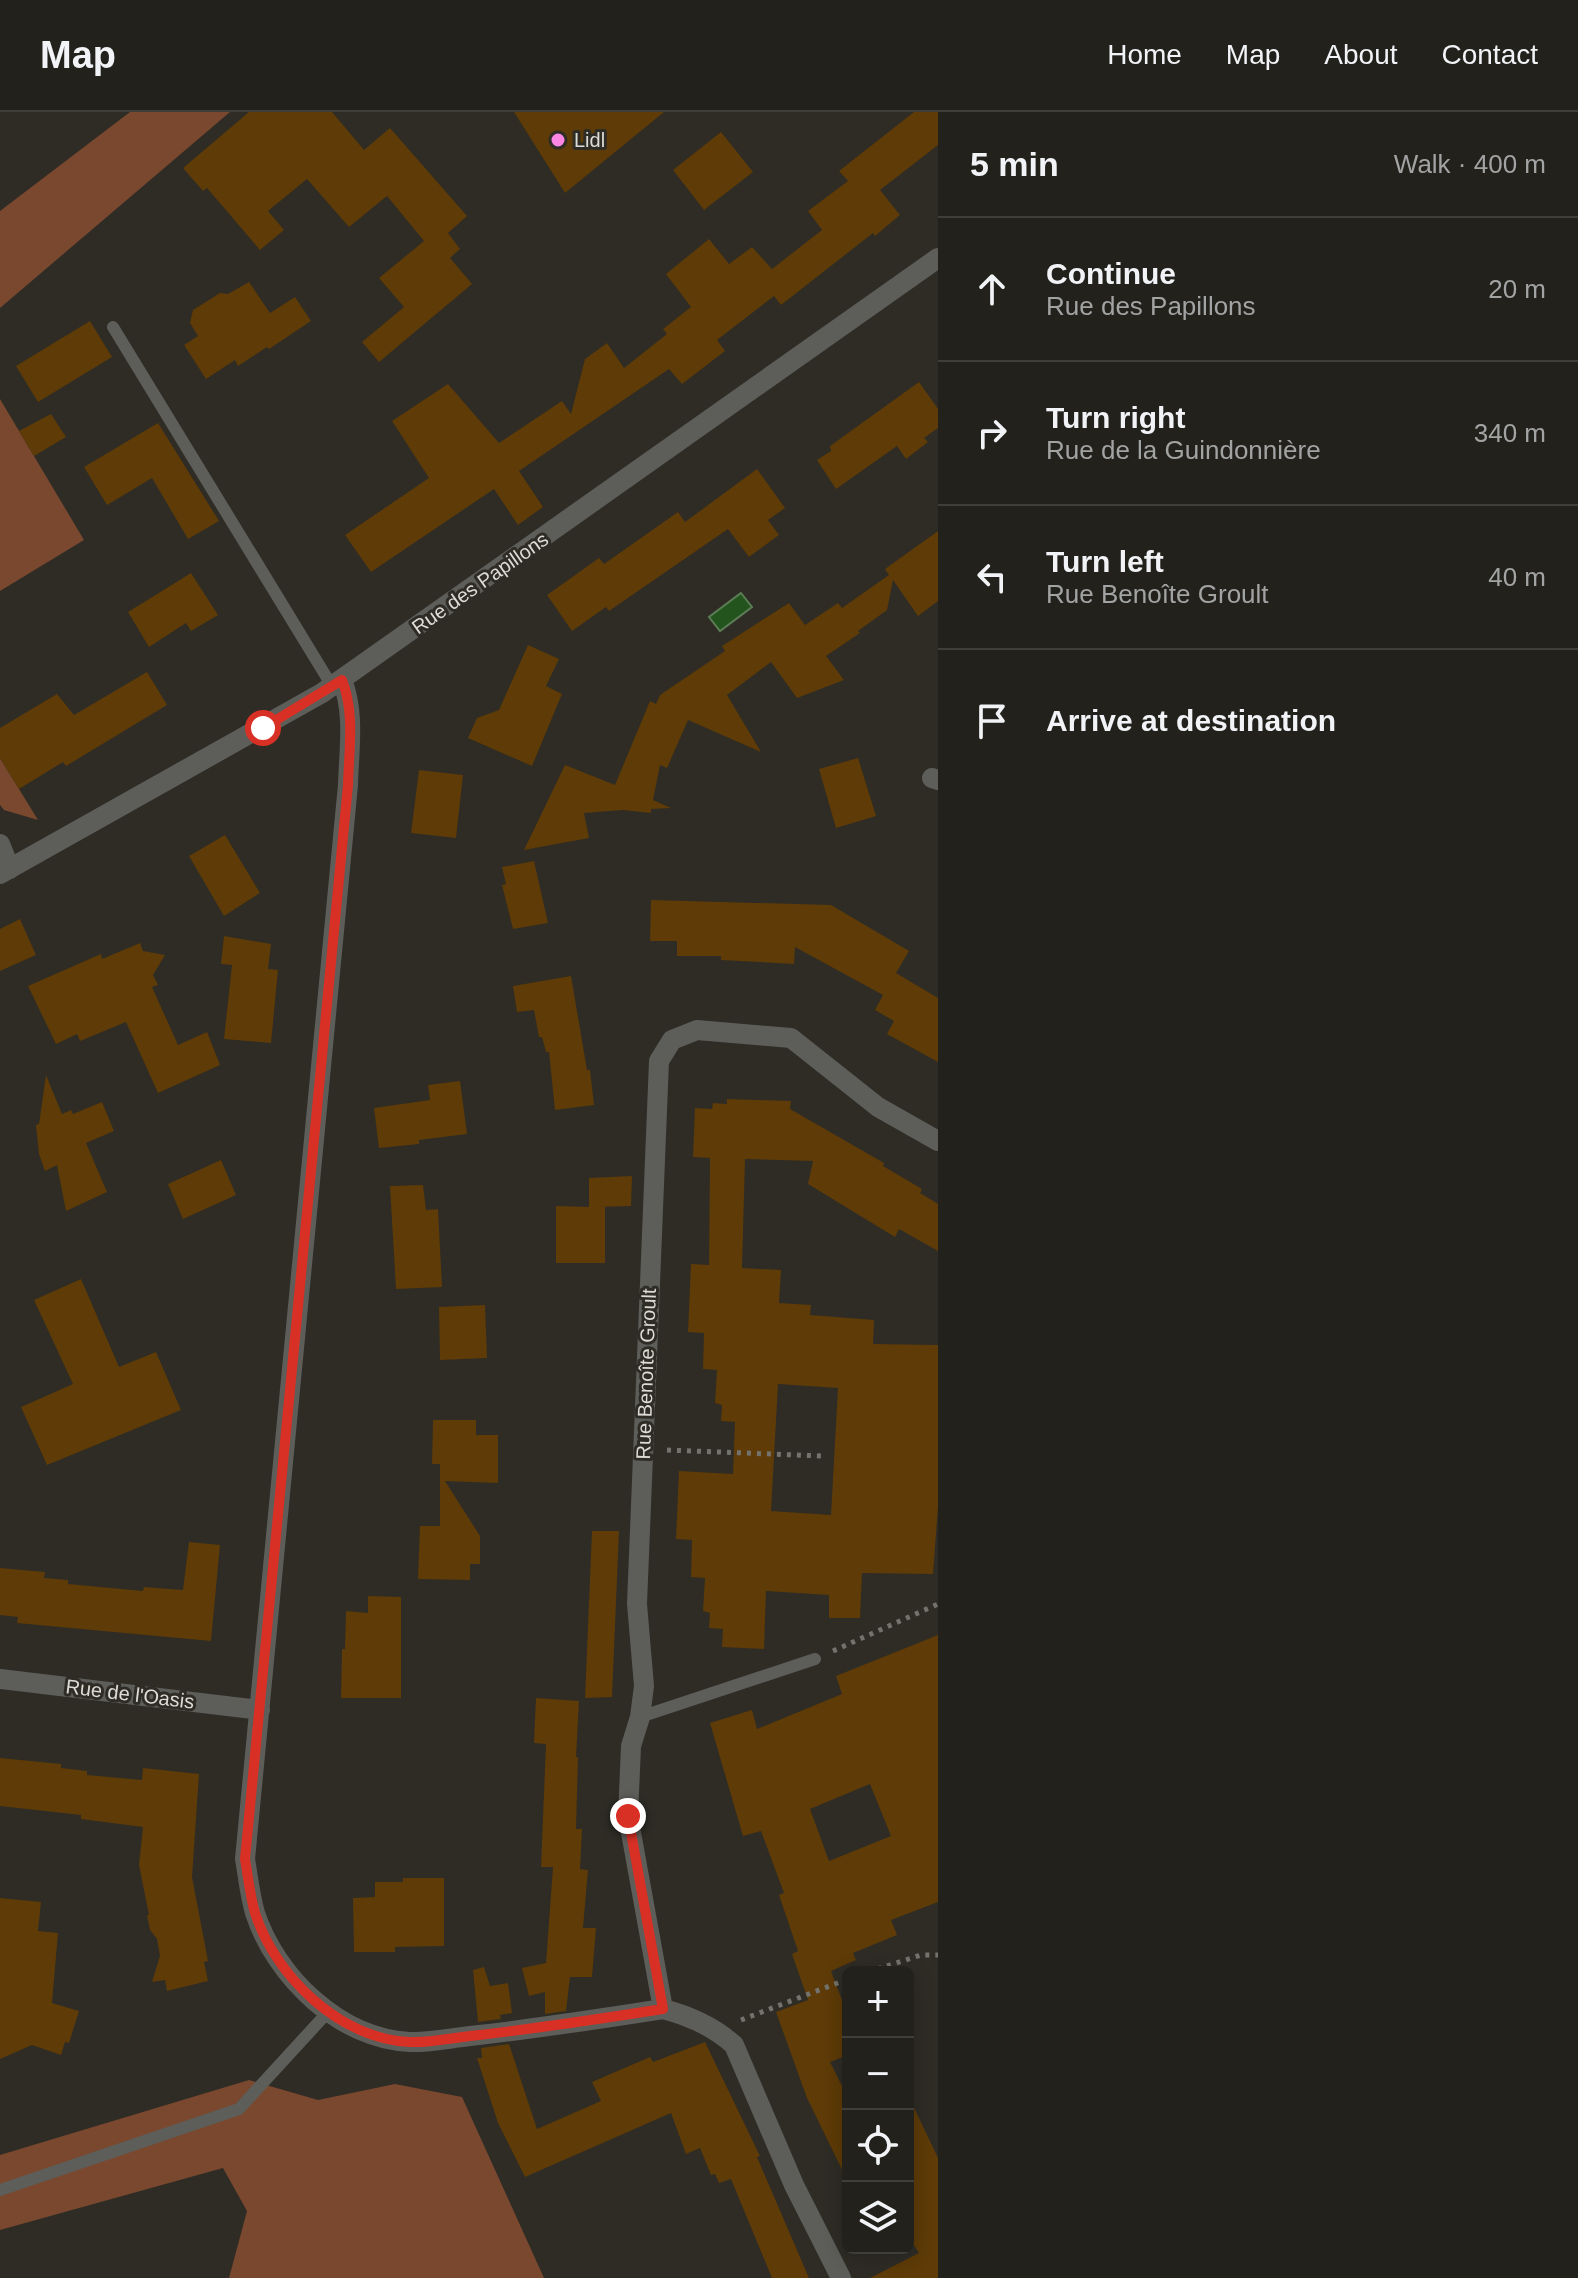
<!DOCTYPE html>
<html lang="en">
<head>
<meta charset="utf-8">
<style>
	body { margin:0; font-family:Helvetica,sans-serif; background:#2e2e29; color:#f1f3f6 }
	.controls { position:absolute; right:24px; bottom:24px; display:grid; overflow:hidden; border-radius:12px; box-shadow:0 4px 20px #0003 }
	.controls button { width:72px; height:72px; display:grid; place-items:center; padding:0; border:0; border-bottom:2px solid #3f3e3b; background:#22211c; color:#f1f3f6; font:40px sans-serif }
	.stop { position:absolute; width:24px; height:24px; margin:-18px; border:6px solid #d93025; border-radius:50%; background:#fff }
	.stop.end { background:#d93025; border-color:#fff; box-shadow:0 2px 8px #0008 }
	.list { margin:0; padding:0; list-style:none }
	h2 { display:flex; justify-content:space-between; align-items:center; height:104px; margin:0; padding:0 32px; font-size:34px }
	h2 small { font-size:26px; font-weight:400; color:#a2a3a3 }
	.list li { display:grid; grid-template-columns:52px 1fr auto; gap:24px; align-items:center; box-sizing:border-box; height:144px; padding:0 32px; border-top:2px solid #3f3e3b }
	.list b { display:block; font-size:30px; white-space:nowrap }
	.list p { margin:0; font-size:26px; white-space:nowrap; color:#a2a3a3 }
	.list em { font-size:26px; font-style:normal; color:#a2a3a3 }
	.icon { flex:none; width:44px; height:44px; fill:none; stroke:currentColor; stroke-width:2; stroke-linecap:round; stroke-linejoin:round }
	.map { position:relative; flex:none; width:938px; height:2166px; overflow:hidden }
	header { display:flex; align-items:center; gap:48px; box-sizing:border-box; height:112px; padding:0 40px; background:#22211c; border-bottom:2px solid #3f3e3b }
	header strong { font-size:38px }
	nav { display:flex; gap:44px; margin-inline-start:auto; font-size:28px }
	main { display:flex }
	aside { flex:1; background:#22211c }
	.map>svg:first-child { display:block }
	.green { fill:#79482f }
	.water { fill:#24541e; stroke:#5b7c55; stroke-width:2 }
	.building { fill:#5e3b07; fill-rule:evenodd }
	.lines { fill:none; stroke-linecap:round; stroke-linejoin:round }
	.path { stroke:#74726c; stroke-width:5; stroke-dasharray:4 6; stroke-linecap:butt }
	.service { stroke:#5d5e5a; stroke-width:12 }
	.minor { stroke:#5d5e5a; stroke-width:20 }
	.route { stroke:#d93025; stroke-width:10 }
	.poi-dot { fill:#fc86e3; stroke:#2e2c25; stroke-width:3 }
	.labels { text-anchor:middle; stroke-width:6; stroke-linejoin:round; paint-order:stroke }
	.poi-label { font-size:20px; fill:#dcdbd6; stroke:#2e2c25; text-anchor:start }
	.street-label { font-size:20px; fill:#dcdbd6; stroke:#2e2c25 }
</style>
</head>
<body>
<header>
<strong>Map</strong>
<nav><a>Home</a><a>Map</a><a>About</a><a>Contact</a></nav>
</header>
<main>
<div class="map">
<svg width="938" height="2166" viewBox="0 0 938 2166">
	<rect width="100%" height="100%" fill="#2e2c25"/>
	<path class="green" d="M 130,0 L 230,0 L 0,196 L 0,99 Z
		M 0,287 L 84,428 L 0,479 Z
		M 0,646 L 38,708 L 4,698 L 0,693 Z
		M 249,1968 L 318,1988 L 395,1972 L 462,1985 L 544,2166 L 229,2166 L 247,2099 L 223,2056 L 0,2118 L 0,2043 Z"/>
	<path class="water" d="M 741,481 L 752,495 L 720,519 L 709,505 Z"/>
	<path class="building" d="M 249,0 L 332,0 L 364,38 L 390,16 L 467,104 L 448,121 L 460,137 L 450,146 L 472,172 L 379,250 L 362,230 L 404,195 L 379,166 L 424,129 L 387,84 L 349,115 L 307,67 L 268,99 L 284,118 L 260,138 L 207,76 L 203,79 L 183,56 Z
		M 514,0 L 664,0 L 565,81 Z
		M 914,0 L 938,0 L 938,33 L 880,78 L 900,103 L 875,124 L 873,121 L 781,193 L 774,184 L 717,228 L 725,239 L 682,272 L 669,257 L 519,359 L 543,395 L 518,413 L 494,377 L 371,460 L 345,423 L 429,366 L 392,309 L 448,272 L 499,331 L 562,289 L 571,302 L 585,247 L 607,231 L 624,256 L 667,222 L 663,217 L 691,195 L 666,162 L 709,127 L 729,152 L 752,135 L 772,157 L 822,118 L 808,99 L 848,69 L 839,59 Z
		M 721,20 L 753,60 L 704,98 L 673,58 Z
		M 249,170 L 270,201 L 295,185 L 311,209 L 269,237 L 267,235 L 238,254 L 235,248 L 206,267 L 184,233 L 198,224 L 190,211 L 193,198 L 220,181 L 228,182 Z
		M 90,209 L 112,245 L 38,290 L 16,254 Z
		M 919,270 L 938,297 L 938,316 L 924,326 L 928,330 L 906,347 L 897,334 L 836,377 L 817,348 L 831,339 L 830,334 Z
		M 51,302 L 66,325 L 34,344 L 19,319 Z
		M 158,311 L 219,409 L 188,427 L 152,366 L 107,393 L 84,355 Z
		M 757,357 L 785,396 L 768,408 L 779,423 L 749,445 L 728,417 L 609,499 L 606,495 L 572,519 L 547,483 L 599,446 L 604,452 L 678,400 L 685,410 Z
		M 938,419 L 938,489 L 918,504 L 893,468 L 887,498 L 858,519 L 860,521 L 826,544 L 844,568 L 797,586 L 771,550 L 727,583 L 761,640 L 688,608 L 667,656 L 660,653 L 653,688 L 671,696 L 651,697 L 651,701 L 623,698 L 584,701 L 589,726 L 524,738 L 565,653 L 615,673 L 650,589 L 656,592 L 660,583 L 725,539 L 722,534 L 789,491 L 805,513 L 838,491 L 842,496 L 889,463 L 885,457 Z
		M 191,461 L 218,503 L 191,519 L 186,511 L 149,535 L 128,500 Z
		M 528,533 L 559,547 L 546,574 L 562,582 L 532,654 L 468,626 L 477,606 L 499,598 Z
		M 147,560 L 167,593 L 66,654 L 63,650 L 19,677 L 0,646 L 0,616 L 57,582 L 74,603 Z
		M 858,646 L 876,704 L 836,716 L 819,657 Z
		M 419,658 L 463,663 L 456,726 L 411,721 Z
		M 225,723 L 260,781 L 224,804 L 189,744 Z
		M 534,749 L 548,811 L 513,817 L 502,773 L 506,772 L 502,755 Z
		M 651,788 L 831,793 L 909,839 L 896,861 L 938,886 L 938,950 L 887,922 L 894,909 L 875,898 L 883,883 L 795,835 L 794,852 L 721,848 L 721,844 L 677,844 L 677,829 L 650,829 Z
		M 20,807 L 36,843 L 0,859 L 0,817 Z
		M 224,824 L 271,832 L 268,857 L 278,858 L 271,931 L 224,927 L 232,853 L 221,852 Z
		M 140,831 L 143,839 L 165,843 L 153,863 L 158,873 L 152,875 L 178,933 L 207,920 L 220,953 L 158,981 L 126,910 L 80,929 L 77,922 L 56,932 L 28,874 L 101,842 L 102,847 Z
		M 571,864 L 587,958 L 590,958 L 594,993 L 555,998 L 549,940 L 546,940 L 542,925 L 539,925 L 534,898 L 517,900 L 513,874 Z
		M 46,963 L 62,1002 L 71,998 L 73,1002 L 102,990 L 114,1019 L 86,1031 L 107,1080 L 66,1099 L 57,1053 L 45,1059 L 39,1042 L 36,1013 L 39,1012 Z
		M 460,969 L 467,1022 L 419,1028 L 419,1032 L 379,1036 L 374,996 L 430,988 L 428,973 Z
		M 727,987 L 791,989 L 790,997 L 884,1051 L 883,1054 L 922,1077 L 920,1081 L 938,1092 L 938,1139 L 899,1117 L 895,1125 L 808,1072 L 813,1049 L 745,1047 L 742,1156 L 781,1158 L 779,1191 L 811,1193 L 810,1203 L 874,1208 L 873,1232 L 938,1233 L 938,1395 L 933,1462 L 862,1461 L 860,1506 L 829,1506 L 829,1483 L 766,1479 L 764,1537 L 722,1535 L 723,1517 L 709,1516 L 710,1501 L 703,1499 L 705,1466 L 691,1465 L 692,1428 L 676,1427 L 679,1359 L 733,1362 L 735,1310 L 721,1309 L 722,1293 L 715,1291 L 717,1258 L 703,1257 L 704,1221 L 688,1220 L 691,1152 L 709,1153 L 710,1046 L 693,1045 L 695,996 L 712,997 L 713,991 L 727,992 ZM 778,1272 L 838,1276 L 831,1403 L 771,1399 Z
		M 221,1048 L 236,1083 L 183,1107 L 168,1072 Z
		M 632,1064 L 631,1094 L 598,1095 L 605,1095 L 605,1151 L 556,1151 L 556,1094 L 589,1095 L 589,1066 Z
		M 423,1073 L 426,1098 L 438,1097 L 442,1175 L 396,1177 L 390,1074 Z
		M 81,1167 L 119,1255 L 156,1240 L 181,1298 L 47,1353 L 21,1295 L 73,1272 L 34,1188 Z
		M 485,1193 L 487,1246 L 440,1248 L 439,1195 Z
		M 433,1308 L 476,1308 L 476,1323 L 498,1323 L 498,1371 L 445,1369 L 480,1424 L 480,1452 L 470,1452 L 470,1468 L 418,1467 L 420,1414 L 440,1414 L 440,1352 L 432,1352 Z
		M 592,1419 L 619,1419 L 612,1585 L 585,1586 Z
		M 189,1430 L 220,1433 L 211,1529 L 17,1511 L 18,1505 L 0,1503 L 0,1456 L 45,1460 L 44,1466 L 68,1468 L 68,1472 L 143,1479 L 144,1475 L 183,1478 Z
		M 368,1484 L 401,1485 L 401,1586 L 341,1586 L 342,1537 L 345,1537 L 346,1499 L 368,1501 Z
		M 938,1523 L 938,1790 L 891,1808 L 897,1823 L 853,1841 L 856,1848 L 831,1859 L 848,1904 L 848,1943 L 830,1950 L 848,1986 L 848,2070 L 807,1986 L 776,1900 L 808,1888 L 792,1842 L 798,1839 L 779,1783 L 784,1781 L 761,1719 L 743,1724 L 710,1611 L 752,1598 L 757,1617 L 842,1582 L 836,1564 ZM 870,1672 L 891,1724 L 829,1749 L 810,1697 Z
		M 536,1586 L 579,1589 L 576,1645 L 578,1645 L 576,1717 L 582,1717 L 580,1757 L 588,1758 L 583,1816 L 596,1816 L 592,1865 L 570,1865 L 566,1899 L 545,1902 L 545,1880 L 529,1884 L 522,1856 L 546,1851 L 553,1755 L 541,1755 L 546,1632 L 534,1631 Z
		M 0,1646 L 61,1652 L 61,1656 L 87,1659 L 87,1663 L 142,1668 L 143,1656 L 199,1662 L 192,1765 L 208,1849 L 204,1850 L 208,1869 L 167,1879 L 165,1868 L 152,1870 L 160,1844 L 157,1827 L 150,1818 L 147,1803 L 149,1803 L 139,1753 L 143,1715 L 81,1707 L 81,1703 L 0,1694 Z
		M 403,1766 L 444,1766 L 444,1834 L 395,1835 L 395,1840 L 354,1840 L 353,1786 L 375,1785 L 375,1770 L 403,1770 Z
		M 0,1786 L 41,1790 L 38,1819 L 58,1821 L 52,1891 L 79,1899 L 69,1931 L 65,1930 L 61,1943 L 32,1933 L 0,1947 Z
		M 484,1855 L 490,1874 L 508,1871 L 512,1901 L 500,1903 L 501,1907 L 478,1910 L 473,1858 Z
		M 705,1930 L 760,2044 L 757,2045 L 809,2166 L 772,2166 L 731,2067 L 719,2071 L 715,2062 L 711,2063 L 700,2036 L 686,2042 L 671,2001 L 525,2065 L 498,2011 L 477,1946 L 482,1946 L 481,1936 L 509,1932 L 537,2017 L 601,1989 L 592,1970 L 650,1945 L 653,1950 Z
		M 908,1983 L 938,2046 L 938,2166 L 870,2166 L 919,2141 L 908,2124 Z"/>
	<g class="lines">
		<path class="path" d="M 667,1338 L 822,1344
			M 833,1539 L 938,1492
			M 868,1860 L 921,1843 L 938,1843
			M 741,1908 L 848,1867"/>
		<path class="service" d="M 113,215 L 332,574
			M 640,1605 L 815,1547
			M 0,2078 L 239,1997 L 327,1901"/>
		<path class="minor" d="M 342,568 C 355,601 349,637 348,673 L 245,1747 C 248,1764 250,1784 255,1801 C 276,1865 340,1927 410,1930 C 429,1931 451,1926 470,1924 C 535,1917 599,1907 663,1897 C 690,1904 713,1914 734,1933 L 794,2073 L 841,2166
			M 932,666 L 938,668
			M 0,732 L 10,757
			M 0,762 L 322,581 L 938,146
			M 0,1567 L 260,1598
			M 663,1897 L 628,1704 L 631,1634 L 640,1605 L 644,1574 L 637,1492 L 659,949 L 672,928 L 697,918 L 791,926 L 878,995 L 938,1029"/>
	</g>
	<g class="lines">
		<path class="route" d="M 263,616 L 342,568 C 355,601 349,637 348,673 L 245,1747 C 248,1764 250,1784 255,1801 C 276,1865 340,1927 410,1930 C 429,1931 451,1926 470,1924 C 535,1917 599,1907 663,1897 L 628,1704"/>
	</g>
	<circle class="poi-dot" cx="558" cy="28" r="8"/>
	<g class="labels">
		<g class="poi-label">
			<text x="574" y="35">Lidl</text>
		</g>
		<g class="street-label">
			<text transform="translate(480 471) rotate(-35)" y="7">Rue des Papillons</text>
			<text transform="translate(646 1262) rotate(-88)" y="7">Rue Benoîte Groult</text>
			<text transform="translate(130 1582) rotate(7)" y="7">Rue de l'Oasis</text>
		</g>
	</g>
</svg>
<div class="controls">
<button>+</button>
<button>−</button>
<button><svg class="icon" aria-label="locate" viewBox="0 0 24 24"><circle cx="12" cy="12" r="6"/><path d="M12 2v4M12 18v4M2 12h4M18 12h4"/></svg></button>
<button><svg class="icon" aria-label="layers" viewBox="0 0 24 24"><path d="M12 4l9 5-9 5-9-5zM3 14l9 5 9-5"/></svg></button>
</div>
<div class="stop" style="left:263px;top:616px"></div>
<div class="stop end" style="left:628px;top:1704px"></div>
</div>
<aside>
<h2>5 min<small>Walk · 400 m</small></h2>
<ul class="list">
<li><svg class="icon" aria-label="ahead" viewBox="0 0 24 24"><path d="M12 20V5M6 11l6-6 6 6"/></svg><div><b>Continue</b><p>Rue des Papillons</p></div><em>20 m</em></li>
<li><svg class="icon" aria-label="right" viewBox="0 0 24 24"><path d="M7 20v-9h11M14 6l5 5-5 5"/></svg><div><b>Turn right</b><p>Rue de la Guindonnière</p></div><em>340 m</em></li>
<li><svg class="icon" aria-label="left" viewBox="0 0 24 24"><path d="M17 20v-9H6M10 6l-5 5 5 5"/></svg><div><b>Turn left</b><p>Rue Benoîte Groult</p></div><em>40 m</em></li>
<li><svg class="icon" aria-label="arrive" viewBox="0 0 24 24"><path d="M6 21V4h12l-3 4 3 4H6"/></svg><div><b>Arrive at destination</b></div></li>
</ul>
</aside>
</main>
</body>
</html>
